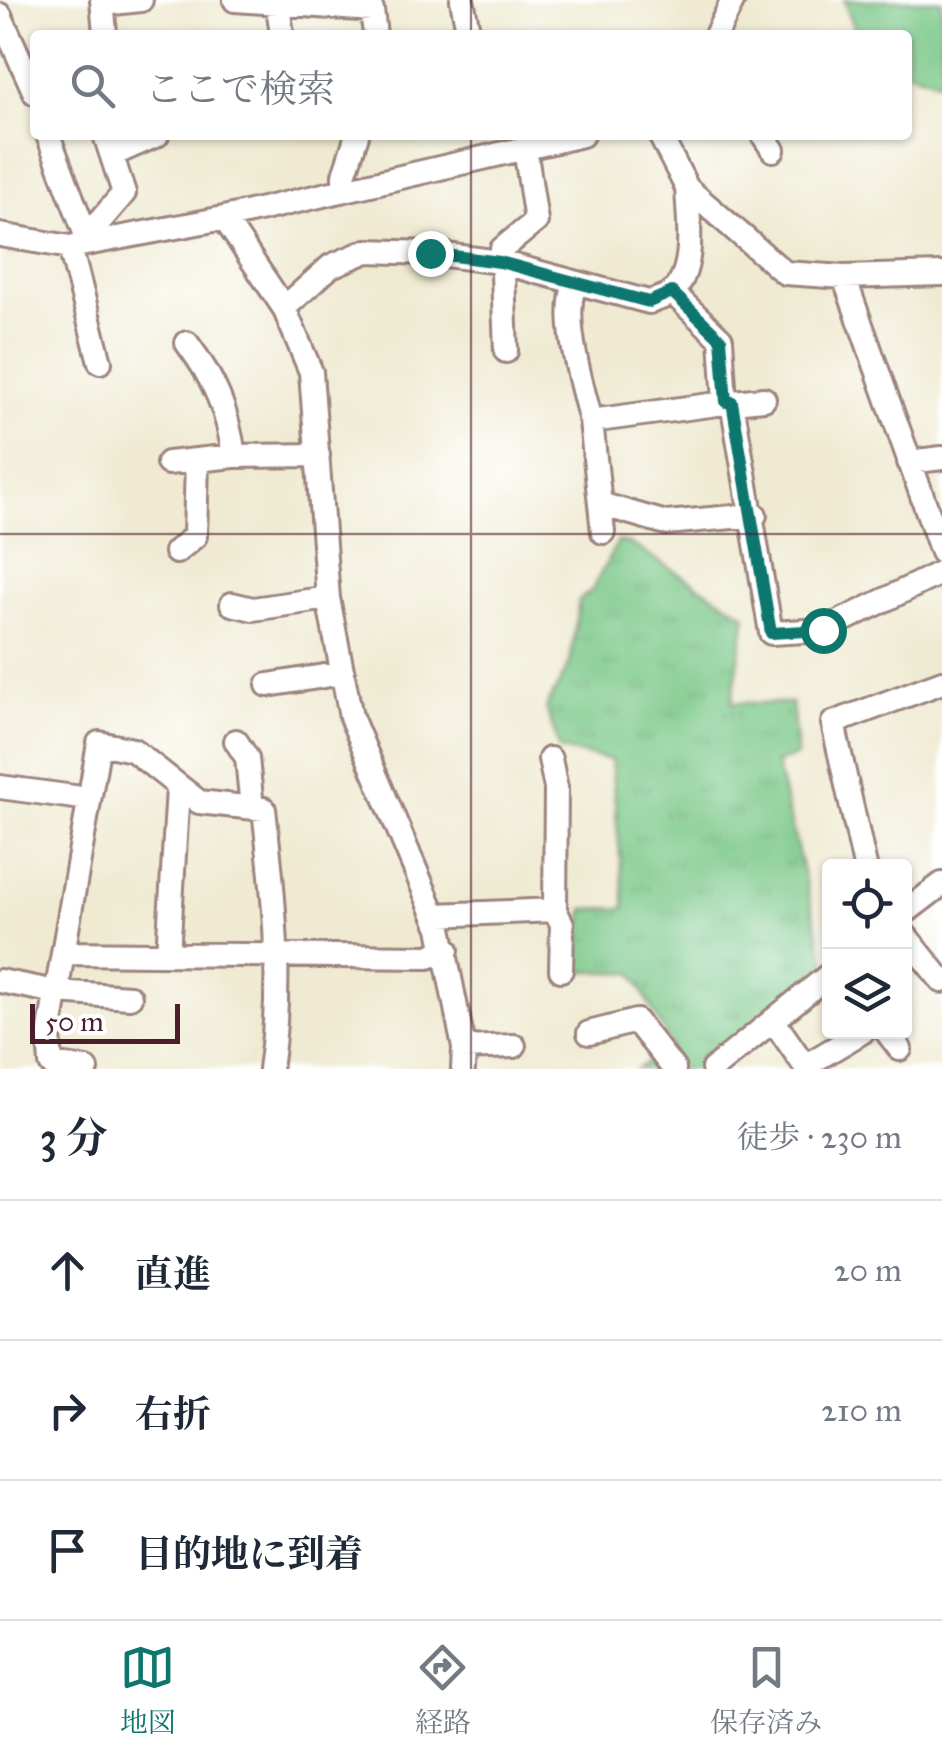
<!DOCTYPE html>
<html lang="ja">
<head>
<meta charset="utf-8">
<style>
	body { margin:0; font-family:"IM FELL Great Primer","Noto Serif JP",serif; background:#f2f2f3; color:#1f2937 }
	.controls { position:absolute; right:30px; bottom:30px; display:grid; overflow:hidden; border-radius:10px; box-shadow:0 2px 8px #0004 }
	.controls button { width:90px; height:90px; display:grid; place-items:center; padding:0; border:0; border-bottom:2px solid #e0e1e3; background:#fff; color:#1f2937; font:50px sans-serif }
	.scale { position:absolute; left:30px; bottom:25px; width:150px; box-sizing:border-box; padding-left:10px; border:5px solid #4a1f2b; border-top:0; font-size:28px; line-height:35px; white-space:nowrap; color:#4a1f2b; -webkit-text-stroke:8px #fff; paint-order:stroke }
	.stop { position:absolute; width:30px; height:30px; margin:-22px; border:8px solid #0f766e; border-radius:50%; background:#fff }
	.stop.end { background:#0f766e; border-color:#fff; box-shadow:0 2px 10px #0008 }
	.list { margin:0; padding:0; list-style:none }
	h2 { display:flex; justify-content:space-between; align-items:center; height:130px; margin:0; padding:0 40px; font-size:42px }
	h2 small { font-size:32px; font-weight:400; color:#747a83 }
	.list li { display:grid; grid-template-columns:65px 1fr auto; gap:30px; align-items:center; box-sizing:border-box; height:140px; padding:0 40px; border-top:2px solid #e0e1e3 }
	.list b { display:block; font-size:38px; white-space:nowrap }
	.list em { font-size:32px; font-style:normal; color:#747a83 }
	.icon { flex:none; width:55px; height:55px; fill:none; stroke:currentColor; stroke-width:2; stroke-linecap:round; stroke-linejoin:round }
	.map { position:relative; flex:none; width:942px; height:1069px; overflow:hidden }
	.search { position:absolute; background:#fff; box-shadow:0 2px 8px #0004; left:30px; right:30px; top:30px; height:110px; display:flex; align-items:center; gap:25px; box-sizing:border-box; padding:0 35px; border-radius:10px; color:#747a83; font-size:38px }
	.sheet { height:550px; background:#fff }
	nav { display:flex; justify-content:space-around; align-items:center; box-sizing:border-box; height:140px; border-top:2px solid #e0e1e3; background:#fff; font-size:28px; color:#747a83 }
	nav a { display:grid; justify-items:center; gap:5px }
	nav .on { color:#0f766e }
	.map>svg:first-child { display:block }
	.grass { fill:url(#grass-tufts); stroke:#62745a; stroke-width:2.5 }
	.garden { fill:#7ac888; stroke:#62745a; stroke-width:2.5 }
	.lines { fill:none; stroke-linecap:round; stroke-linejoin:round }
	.minor-casing { stroke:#9c847e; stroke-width:28 }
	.minor { stroke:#fff; stroke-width:22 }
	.route { stroke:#0f766e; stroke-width:12 }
	.grid { fill:none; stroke:#4a1f2b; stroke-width:2.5; stroke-opacity:0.55 }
</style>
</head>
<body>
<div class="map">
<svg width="942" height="1069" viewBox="0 0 942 1069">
	<defs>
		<pattern id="grass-tufts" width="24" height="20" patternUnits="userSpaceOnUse" patternTransform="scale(2.5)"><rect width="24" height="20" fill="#7ac888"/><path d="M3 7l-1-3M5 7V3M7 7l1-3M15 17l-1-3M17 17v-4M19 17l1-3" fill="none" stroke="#6bab76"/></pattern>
	</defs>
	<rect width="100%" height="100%" fill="#fff"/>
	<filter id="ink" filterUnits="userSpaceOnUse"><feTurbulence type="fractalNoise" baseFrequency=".01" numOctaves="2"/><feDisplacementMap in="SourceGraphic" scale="20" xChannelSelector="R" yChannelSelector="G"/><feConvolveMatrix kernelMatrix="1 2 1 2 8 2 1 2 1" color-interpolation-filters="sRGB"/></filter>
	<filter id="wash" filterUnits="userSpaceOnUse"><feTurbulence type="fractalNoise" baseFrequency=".0048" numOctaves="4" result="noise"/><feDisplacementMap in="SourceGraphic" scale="40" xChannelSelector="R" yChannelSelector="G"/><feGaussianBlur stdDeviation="2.25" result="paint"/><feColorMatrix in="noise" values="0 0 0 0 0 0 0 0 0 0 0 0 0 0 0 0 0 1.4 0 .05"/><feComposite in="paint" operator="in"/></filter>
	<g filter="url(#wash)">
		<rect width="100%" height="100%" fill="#efead1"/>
		<path class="grass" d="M 618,541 L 629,543 L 746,615 L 732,703 L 792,703 L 797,756 L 776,763 L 826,964 L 707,1069 L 637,1069 L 671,1045 L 633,973 L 578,971 L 584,909 L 625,908 L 611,760 L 560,750 L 546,708 L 570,663 L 579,601 L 592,590 Z"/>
		<path class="garden" d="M 844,0 L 942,0 L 942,82 L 907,71 L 907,35 L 857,35 Z"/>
	</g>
	<g filter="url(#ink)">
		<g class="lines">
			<defs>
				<path id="minor" d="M 102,0 L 105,33
					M 235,0 L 372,10 L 375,35
					M 462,0 L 469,35
					M 103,4 L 141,0
					M 278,6 L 282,35
					M 0,15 L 35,93
					M 716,35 L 733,0
					M 48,135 L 89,243
					M 660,135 L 687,188 L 785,273 L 844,277 L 942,552
					M 763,135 L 773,150
					M 112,155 L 157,135
					M 344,190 L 344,175 L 357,135
					M 224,218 L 284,308 L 311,372 L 328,598 L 351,717 L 440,928 L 464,1048 L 463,1069
					M 0,235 L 70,247 L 224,218 L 582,135
					M 89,243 L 94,228 L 124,193 L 105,135
					M 70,247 L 100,362
					M 844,277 L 942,274
					M 575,284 C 561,319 582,385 591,421 L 732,402 L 771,633 L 823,630 L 942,572
					M 672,292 L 721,339 L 725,402
					M 284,308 L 331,266 L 367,251 L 430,253 L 500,262 L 649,302 C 655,300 667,297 672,292 C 697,270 688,218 687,188
					M 187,343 C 214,379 228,411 234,456
					M 506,351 L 502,249 L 536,221 L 525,148
					M 732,402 L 764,399
					M 591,421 L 603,532
					M 909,462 L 942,458
					M 168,463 L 234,456 L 318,455
					M 607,506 L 666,523 L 755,515
					M 176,552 L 195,536 L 197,460
					M 232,604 L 253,609 L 328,598
					M 268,685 L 343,673
					M 236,741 L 247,758 L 252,808
					M 550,759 L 556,788 L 555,910 L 562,924 L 561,970
					M 0,787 L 89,799
					M 865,866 L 833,723 L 942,682
					M 904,913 L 942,884
					M 435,915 L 555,910
					M 904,934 L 942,981
					M 65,953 L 428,957 L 447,950
					M 168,954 L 178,788
					M 0,981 L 56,992 L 130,997
					M 773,1020 L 807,1069
					M 887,1032 L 900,1049
					M 589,1033 L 636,1021 L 674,1069
					M 464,1048 L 514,1046
					M 805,1066 L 862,1032
					M 87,1069 L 51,1064 L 49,1035 L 99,743 L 133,750 L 199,802 L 264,809 C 274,896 283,983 270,1069
					M 713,1069 L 830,974"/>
			</defs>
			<use href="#minor" class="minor-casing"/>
			<use href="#minor" class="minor"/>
		</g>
	</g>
	<g class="lines" filter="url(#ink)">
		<path class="route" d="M 430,253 L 500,262 L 649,302 L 672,292 L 721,339 L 726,402 L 732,402 L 771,633 L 823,630"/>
	</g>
	<path class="grid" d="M 471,0 L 471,35M 471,135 L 471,1069M 0,534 L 942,534"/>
</svg>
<div class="controls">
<button><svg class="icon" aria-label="locate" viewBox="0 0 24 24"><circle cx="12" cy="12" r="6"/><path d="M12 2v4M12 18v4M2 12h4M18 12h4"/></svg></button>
<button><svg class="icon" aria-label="layers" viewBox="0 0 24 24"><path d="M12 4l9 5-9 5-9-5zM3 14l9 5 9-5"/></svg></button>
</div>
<div class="scale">50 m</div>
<div class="stop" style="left:823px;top:630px"></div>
<div class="stop end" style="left:430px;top:253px"></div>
<div class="search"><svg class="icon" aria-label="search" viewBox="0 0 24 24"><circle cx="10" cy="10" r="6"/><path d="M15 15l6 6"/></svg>ここで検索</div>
</div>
<section class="sheet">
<h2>3 分<small>徒歩 · 230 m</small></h2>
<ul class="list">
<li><svg class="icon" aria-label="ahead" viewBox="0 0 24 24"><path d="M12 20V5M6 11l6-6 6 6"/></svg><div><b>直進</b></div><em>20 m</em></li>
<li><svg class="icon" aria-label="right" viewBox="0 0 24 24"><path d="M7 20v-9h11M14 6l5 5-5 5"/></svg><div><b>右折</b></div><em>210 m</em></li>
<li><svg class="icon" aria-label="arrive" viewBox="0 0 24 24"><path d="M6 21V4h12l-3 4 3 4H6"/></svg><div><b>目的地に到着</b></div></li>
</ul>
</section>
<nav>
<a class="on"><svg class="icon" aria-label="map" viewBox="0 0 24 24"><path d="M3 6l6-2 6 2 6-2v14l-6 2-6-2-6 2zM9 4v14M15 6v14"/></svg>地図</a>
<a><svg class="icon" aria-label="directions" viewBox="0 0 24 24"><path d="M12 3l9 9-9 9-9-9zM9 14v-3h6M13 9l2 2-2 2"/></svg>経路</a>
<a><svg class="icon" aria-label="saved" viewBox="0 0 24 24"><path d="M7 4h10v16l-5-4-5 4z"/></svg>保存済み</a>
</nav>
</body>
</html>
